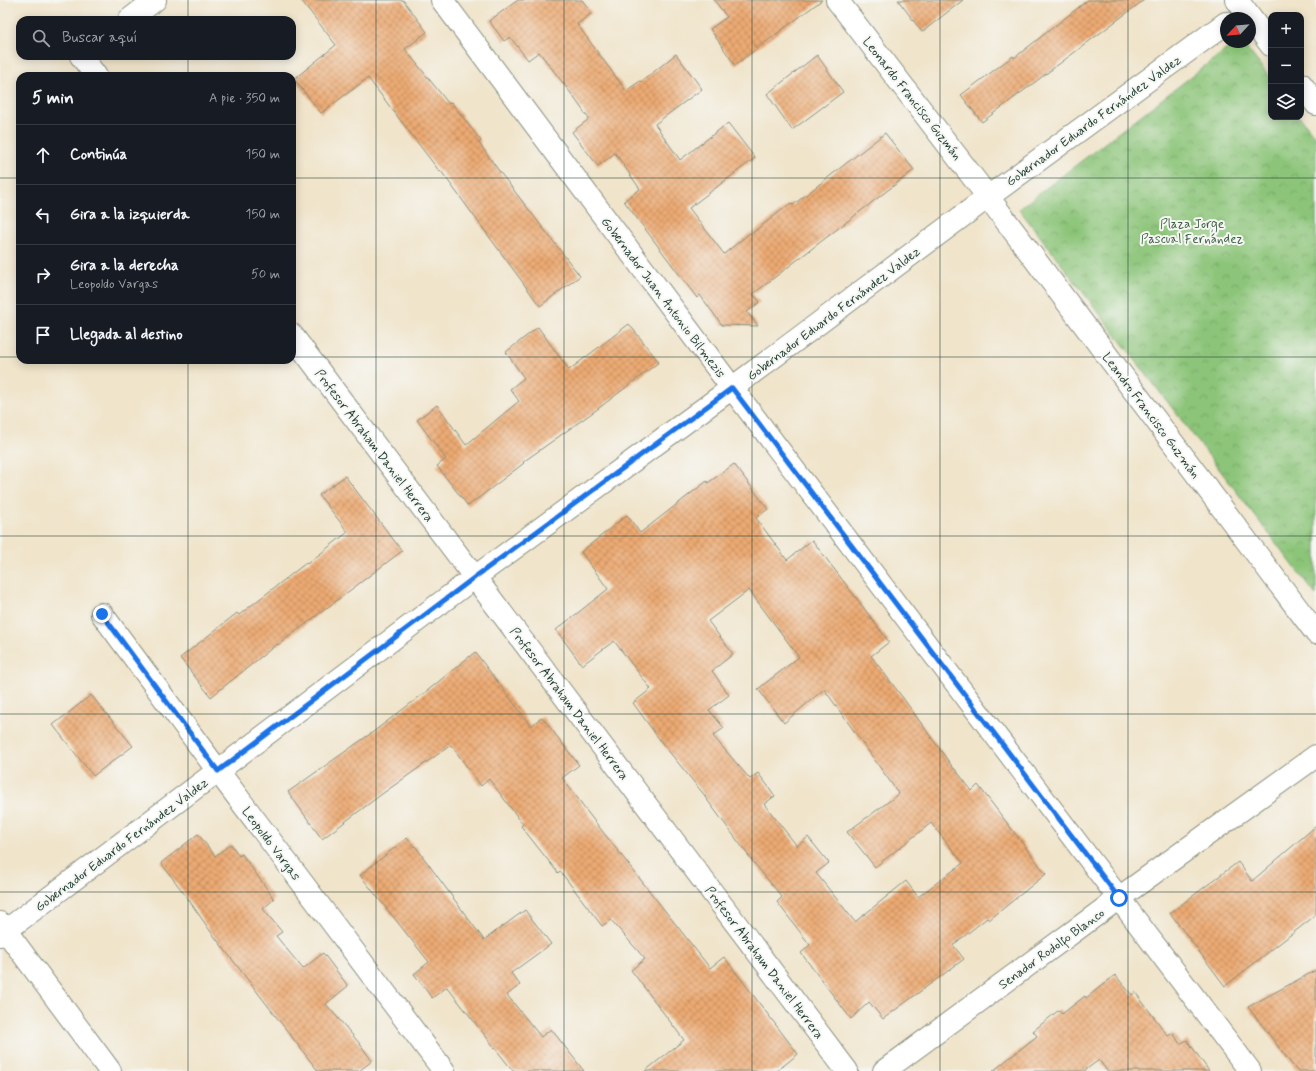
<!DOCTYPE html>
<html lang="es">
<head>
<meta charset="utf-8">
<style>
	body { margin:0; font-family:Mynerve,sans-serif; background:#20242c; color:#f1f3f6 }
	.controls { position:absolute; right:12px; top:12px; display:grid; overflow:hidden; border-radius:8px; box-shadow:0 2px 10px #0003 }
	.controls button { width:36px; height:36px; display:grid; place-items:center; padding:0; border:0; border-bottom:1px solid #363941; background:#171b24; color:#f1f3f6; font:20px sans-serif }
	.compass { position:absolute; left:1220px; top:12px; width:36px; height:36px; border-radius:50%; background:#171b24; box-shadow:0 2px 10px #0003; rotate:244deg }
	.stop { position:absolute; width:12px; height:12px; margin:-9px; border:3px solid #1a73e8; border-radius:50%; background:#fff }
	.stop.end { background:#1a73e8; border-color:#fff; box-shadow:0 1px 4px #0008 }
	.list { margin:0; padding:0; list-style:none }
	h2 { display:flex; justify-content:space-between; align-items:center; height:52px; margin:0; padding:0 16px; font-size:17px }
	h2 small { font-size:13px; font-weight:400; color:#9ea1a6 }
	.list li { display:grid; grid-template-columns:26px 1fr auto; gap:12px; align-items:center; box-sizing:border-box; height:60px; padding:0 16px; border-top:1px solid #363941 }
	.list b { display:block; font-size:15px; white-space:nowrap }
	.list p { margin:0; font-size:13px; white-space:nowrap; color:#9ea1a6 }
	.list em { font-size:13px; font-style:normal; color:#9ea1a6 }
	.icon { flex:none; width:22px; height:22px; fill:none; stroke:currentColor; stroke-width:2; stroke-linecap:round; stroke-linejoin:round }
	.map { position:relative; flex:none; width:1316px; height:1071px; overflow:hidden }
	.search { position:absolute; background:#171b24; box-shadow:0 2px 10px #0003; left:16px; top:16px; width:280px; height:44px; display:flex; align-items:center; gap:10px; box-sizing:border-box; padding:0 14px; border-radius:12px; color:#9ea1a6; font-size:15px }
	.panel { position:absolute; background:#171b24; box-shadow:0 2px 10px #0003; left:16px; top:72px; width:280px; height:292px; border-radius:12px }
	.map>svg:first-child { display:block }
	.park { fill:url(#park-crowns); stroke:#568156 }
	.building { fill:url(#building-cross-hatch); fill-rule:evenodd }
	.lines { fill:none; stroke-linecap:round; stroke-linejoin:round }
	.street-casing { stroke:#88907f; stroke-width:24 }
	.street { stroke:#fff; stroke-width:22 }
	.route { stroke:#1a73e8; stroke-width:5 }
	.grid { fill:none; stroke:#1f3d34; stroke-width:1; stroke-opacity:0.55 }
	.labels { text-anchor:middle; stroke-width:4; stroke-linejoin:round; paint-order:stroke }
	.street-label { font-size:13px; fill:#1f3d34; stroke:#f6f6f2 }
	.park-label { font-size:13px; fill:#3a5f45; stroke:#f6f6f2 }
</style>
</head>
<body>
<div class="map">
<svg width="1316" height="1071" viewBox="0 0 1316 1071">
	<defs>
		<pattern id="park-crowns" width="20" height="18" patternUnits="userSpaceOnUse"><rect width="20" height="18" fill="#8cc579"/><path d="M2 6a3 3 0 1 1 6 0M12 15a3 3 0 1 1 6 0" fill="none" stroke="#72a164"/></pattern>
		<pattern id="building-cross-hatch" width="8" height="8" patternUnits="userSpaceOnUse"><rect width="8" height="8" fill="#edaa73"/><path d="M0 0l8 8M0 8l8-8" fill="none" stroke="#bf8c5f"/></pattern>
	</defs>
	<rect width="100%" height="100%" fill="#f6f6f2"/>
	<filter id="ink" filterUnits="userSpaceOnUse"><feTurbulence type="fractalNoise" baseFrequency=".025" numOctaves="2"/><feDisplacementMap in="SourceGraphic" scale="8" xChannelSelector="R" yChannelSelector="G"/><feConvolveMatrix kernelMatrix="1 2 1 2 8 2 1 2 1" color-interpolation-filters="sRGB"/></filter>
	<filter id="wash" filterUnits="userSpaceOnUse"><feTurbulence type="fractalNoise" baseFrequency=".012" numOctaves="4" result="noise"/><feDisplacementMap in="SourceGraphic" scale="16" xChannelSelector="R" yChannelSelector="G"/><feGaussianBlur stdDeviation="0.9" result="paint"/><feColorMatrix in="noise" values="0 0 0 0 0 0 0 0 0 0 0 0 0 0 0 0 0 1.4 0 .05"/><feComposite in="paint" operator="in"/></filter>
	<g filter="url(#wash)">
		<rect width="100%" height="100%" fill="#f0e4ca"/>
		<path class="park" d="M 1236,42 L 1242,42 L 1271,79 L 1271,117 L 1300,117 L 1316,137 L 1316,595 L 1019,209 Z"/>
		<g id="blocks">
			<path class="building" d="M 301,0 L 403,0 L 427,32 L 405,49 L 449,104 L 451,102 L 481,141 L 479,143 L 499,171 L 580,276 L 540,306 L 441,171 L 440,172 L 368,78 L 321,113 L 294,79 L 336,45 Z
				M 518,0 L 582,0 L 592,13 L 577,24 L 626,91 L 640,81 L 641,82 L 676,54 L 702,89 L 655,124 L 680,160 L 728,123 L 755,158 L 689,208 L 724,254 L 750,233 L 751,234 L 791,203 L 793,205 L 885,133 L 914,170 L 753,294 L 760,302 L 747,312 L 758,326 L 722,325 L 700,295 L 697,298 L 624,201 L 640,189 L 615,153 L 598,166 L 572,132 L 589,119 L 570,92 L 539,52 L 528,60 L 510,37 L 504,41 L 489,21 Z
				M 714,0 L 822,0 L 735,65 L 710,29 L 727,17 Z
				M 898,0 L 963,0 L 922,32 Z
				M 1088,0 L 1144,0 L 982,122 L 961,95 L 1013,56 L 1014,58 Z
				M 817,55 L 843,92 L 792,130 L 767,94 Z
				M 629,324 L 659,362 L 599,408 L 523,462 L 524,463 L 468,506 L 437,466 L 446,459 L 417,420 L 437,405 L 466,445 L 519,401 L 510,389 L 524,378 L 506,352 L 538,327 L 569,370 Z
				M 734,464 L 768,509 L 756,518 L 787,560 L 812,540 L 860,603 L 889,642 L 871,656 L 903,698 L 954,769 L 955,769 L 972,791 L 978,785 L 1046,874 L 989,920 L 987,918 L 953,945 L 964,959 L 883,1019 L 869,1002 L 851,1019 L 801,953 L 810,945 L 777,902 L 782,897 L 754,863 L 705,797 L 706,797 L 662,743 L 633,703 L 651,689 L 614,641 L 582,665 L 556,630 L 608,589 L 581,552 L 627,515 L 640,533 L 707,481 L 708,483 ZM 749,590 L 799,657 L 758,689 L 784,723 L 824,689 L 899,794 L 847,832 L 875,867 L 931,823 L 963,863 L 918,897 L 906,881 L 855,922 L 816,873 L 829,863 L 808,837 L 797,846 L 764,804 L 775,796 L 768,786 L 758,773 L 750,779 L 713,736 L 724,728 L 709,710 L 729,695 L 712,671 L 733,654 L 708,621 Z
				M 345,476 L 402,551 L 278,645 L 277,644 L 211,697 L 180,658 L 237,613 L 239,615 L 306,563 L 307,564 L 348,532 L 319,495 Z
				M 475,652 L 531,726 L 542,717 L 579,765 L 562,778 L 582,804 L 581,804 L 710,968 L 724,957 L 798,1054 L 777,1071 L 645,1071 L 684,1040 L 631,970 L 645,959 L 611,920 L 602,926 L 560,871 L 558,873 L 521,826 L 523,824 L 489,779 L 481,786 L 451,745 L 382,794 L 322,839 L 288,792 L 373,732 L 427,691 Z
				M 91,695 L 133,746 L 93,776 L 53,725 Z
				M 1316,826 L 1316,915 L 1225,986 L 1170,913 L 1238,862 L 1252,881 Z
				M 198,834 L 215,856 L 231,844 L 239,856 L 242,854 L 274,899 L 263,909 L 282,932 L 276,936 L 303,969 L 323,953 L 348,986 L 326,1004 L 360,1044 L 372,1061 L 359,1071 L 318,1071 L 211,932 L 186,896 L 161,863 Z
				M 407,838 L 414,847 L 415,846 L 484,940 L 525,910 L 551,944 L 511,973 L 520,985 L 507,995 L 541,1037 L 551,1029 L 584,1071 L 513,1071 L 447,987 L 432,998 L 414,974 L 429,962 L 360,875 Z
				M 1316,970 L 1316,1071 L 1297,1071 L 1248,1007 Z
				M 1115,975 L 1132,995 L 1135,992 L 1168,1036 L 1173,1033 L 1180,1044 L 1187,1040 L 1209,1071 L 1107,1071 L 1099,1060 L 1084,1071 L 993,1071 L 1037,1036 L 1033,1031 L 1059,1010 L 1062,1014 L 1085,996 L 1086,998 Z"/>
		</g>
	</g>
	<g filter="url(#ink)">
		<use href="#blocks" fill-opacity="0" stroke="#88907f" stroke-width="1"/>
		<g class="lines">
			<defs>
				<path id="street" d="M 442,0 L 732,388 L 1250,1071
					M 837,0 L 988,197 L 1316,633
					M 1237,0 L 1271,45
					M 129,20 L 155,0
					M 81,56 L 96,76
					M 1301,84 L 1316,104
					M 292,335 L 847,1071
					M 102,614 L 218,771 L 444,1071
					M 0,923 L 110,1071
					M 0,935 L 475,577 L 732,388 L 988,197 L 1226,23
					M 884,1071 L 1119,898 L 1316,756"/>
			</defs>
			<use href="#street" class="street-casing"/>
			<use href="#street" class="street"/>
		</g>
	</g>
	<g class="lines" filter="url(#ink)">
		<path class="route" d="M 102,614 L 218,771 L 475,577 L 732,388 L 1119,898"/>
	</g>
	<path class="grid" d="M 188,0 L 188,20M 376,0 L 376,1071M 564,0 L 564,1071M 752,0 L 752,1071M 940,0 L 940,1071M 1128,0 L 1128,1071M 188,56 L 188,76M 0,178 L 20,178M 292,178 L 1316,178M 0,357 L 20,357M 292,357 L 1316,357M 188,360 L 188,1071M 0,536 L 1316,536M 0,714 L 1316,714M 0,892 L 1316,892"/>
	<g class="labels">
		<g class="street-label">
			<text transform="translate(913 98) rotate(52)" y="5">Leonardo Francisco Guzmán</text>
			<text transform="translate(1093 120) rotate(-36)" y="5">Gobernador Eduardo Fernández Valdez</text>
			<text transform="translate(664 297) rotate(53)" y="5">Gobernador Juan Antonio Bilmezis</text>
			<text transform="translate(833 313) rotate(-37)" y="5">Gobernador Eduardo Fernández Valdez</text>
			<text transform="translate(1152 415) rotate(53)" y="5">Leandro Francisco Guzmán</text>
			<text transform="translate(375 445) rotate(53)" y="5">Profesor Abraham Daniel Herrera</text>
			<text transform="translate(570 703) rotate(53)" y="5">Profesor Abraham Daniel Herrera</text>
			<text transform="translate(272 843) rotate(53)" y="5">Leopoldo Vargas</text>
			<text transform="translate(121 844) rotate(-37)" y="5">Gobernador Eduardo Fernández Valdez</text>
			<text transform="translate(1051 948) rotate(-36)" y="5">Senador Rodolfo Blanco</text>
			<text transform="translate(765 962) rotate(53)" y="5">Profesor Abraham Daniel Herrera</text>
		</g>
		<g class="park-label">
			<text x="1192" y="228">Plaza Jorge<tspan x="1192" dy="15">Pascual Fernández</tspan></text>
		</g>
	</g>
</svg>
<div class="controls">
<button>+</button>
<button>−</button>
<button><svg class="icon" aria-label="layers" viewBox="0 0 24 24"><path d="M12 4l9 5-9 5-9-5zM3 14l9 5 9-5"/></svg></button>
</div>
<svg class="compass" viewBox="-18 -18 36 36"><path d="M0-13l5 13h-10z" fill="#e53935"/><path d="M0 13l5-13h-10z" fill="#9ea1a6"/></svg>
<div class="stop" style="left:1119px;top:898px"></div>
<div class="stop end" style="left:102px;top:614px"></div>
<div class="search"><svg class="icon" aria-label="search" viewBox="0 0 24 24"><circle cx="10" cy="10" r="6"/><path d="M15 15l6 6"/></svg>Buscar aquí</div>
<section class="panel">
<h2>5 min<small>A pie · 350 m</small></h2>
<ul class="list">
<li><svg class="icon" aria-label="ahead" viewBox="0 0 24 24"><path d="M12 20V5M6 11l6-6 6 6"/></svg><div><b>Continúa</b></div><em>150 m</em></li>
<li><svg class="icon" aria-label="left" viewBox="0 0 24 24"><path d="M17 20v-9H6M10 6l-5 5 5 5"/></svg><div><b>Gira a la izquierda</b></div><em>150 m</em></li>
<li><svg class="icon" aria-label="right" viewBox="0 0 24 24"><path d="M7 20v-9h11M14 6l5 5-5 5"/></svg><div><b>Gira a la derecha</b><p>Leopoldo Vargas</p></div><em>50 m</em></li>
<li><svg class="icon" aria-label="arrive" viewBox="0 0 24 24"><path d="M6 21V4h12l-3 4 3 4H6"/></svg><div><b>Llegada al destino</b></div></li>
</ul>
</section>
</div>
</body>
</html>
